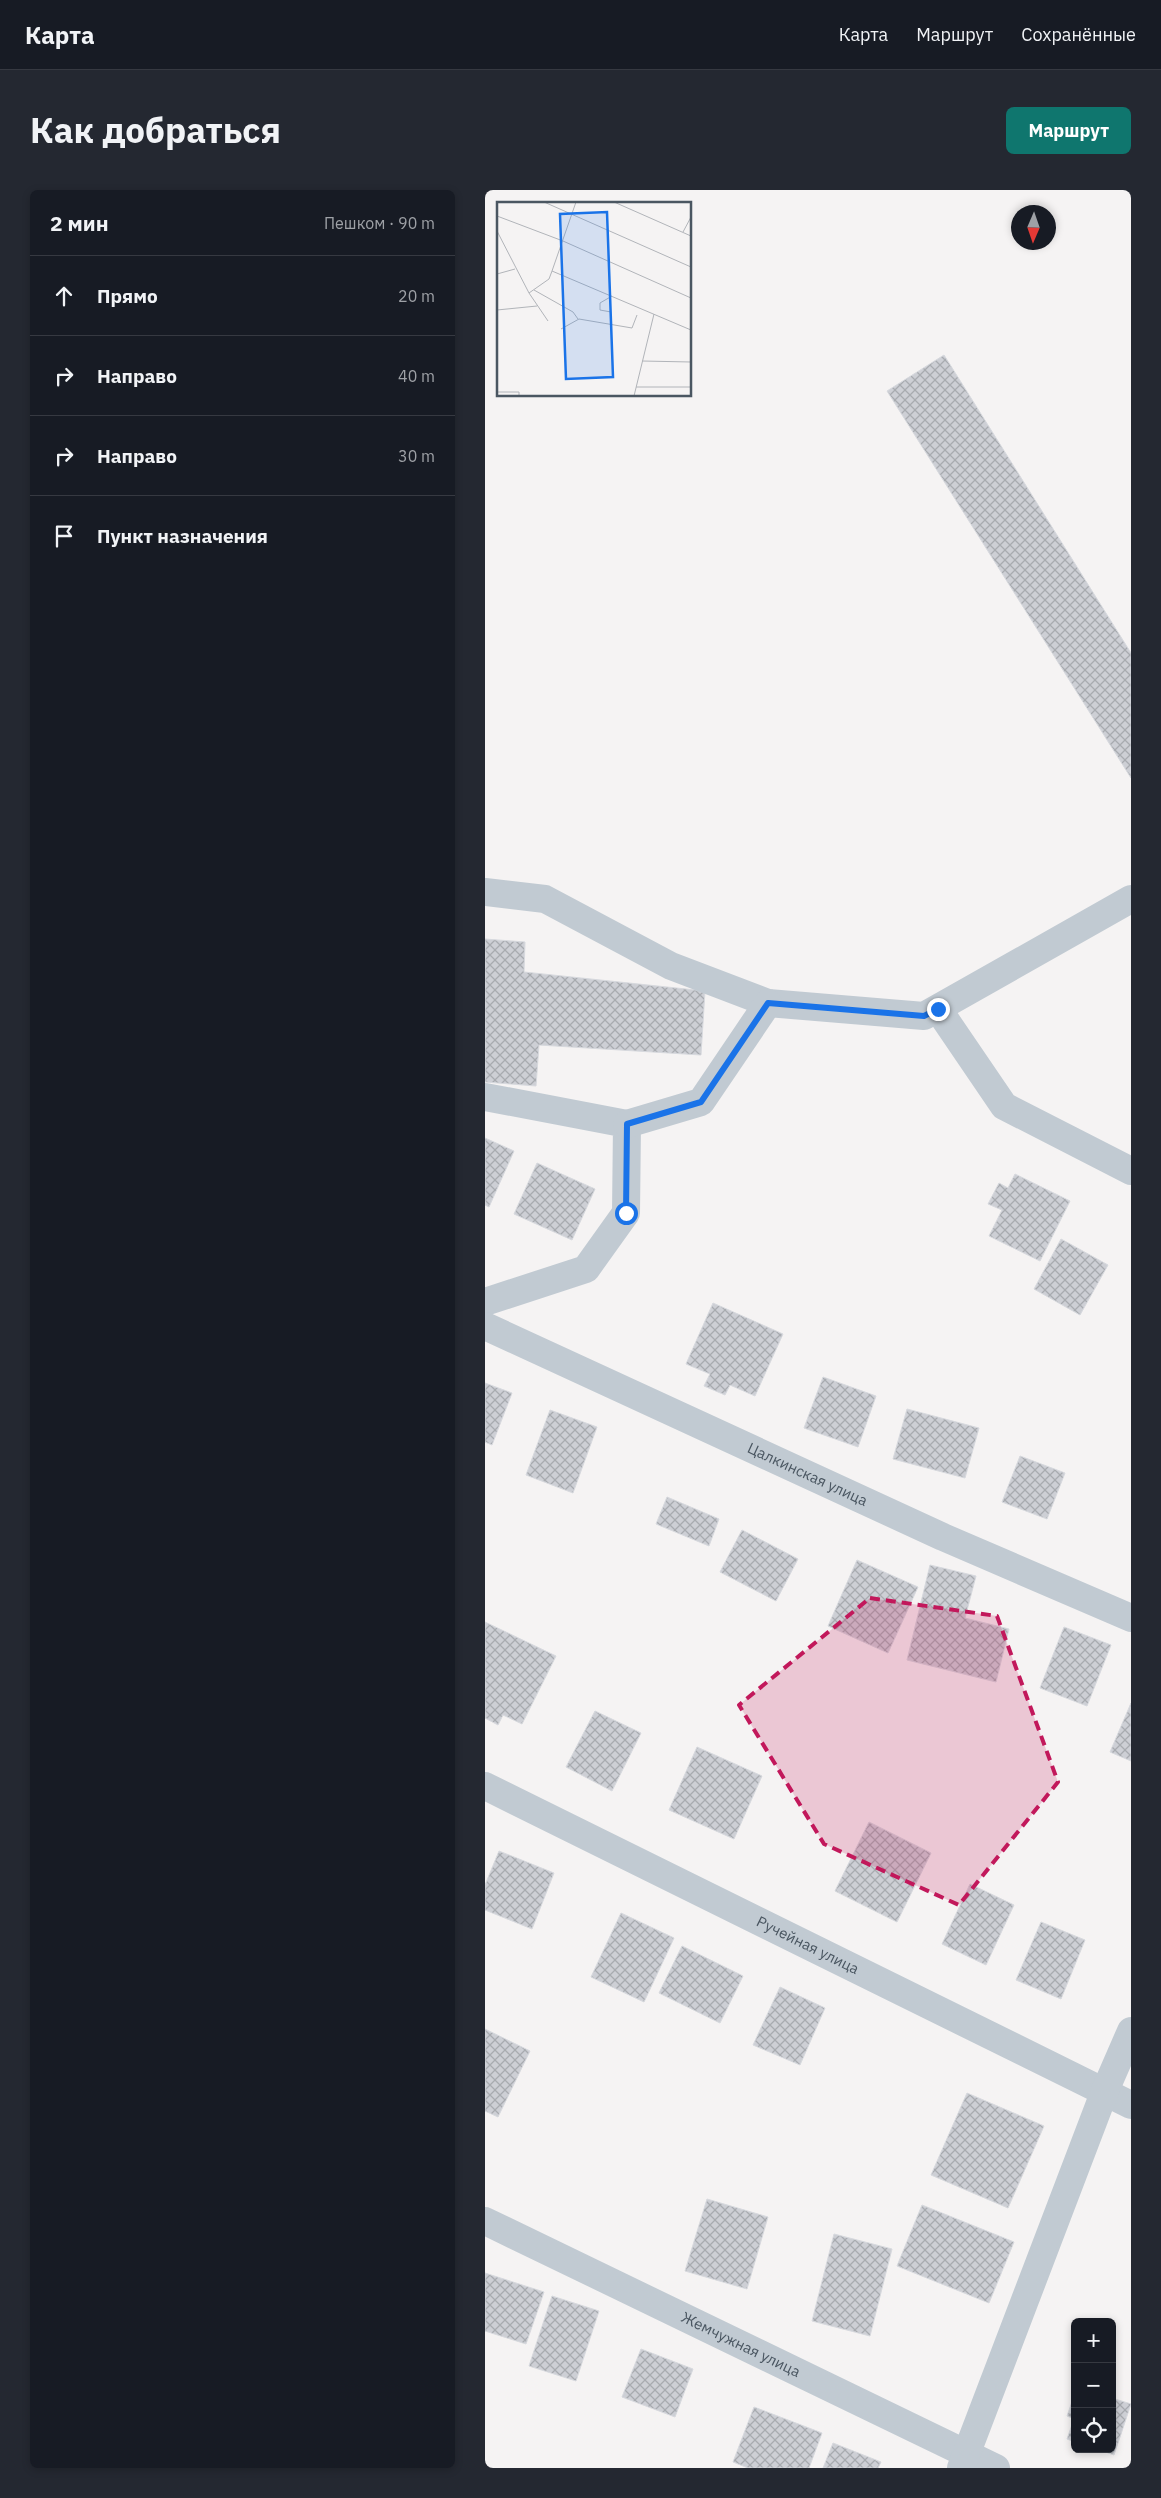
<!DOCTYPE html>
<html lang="ru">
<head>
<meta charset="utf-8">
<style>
	body { margin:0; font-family:"IBM Plex Sans",sans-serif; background:#242831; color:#f1f3f6 }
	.controls { position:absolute; right:15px; bottom:15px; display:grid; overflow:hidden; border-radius:8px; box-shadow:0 2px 8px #0003 }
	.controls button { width:45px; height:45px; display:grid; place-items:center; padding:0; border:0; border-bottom:1px solid #363941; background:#171b24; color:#f1f3f6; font:25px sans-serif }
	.compass { position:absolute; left:526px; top:15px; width:45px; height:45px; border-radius:50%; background:#171b24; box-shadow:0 2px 8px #0003; rotate:182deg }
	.stop { position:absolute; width:15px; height:15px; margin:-11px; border:4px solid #1a73e8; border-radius:50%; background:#fff }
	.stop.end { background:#1a73e8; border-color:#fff; box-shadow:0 1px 5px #0008 }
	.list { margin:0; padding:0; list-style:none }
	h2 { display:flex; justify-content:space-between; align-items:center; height:65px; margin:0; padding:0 20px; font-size:21px }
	h2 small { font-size:16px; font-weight:400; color:#9ea1a6 }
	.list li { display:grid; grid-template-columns:32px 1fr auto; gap:15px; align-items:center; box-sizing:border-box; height:80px; padding:0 20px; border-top:1px solid #363941 }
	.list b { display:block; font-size:19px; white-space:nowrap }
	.list em { font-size:16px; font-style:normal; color:#9ea1a6 }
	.icon { flex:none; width:28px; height:28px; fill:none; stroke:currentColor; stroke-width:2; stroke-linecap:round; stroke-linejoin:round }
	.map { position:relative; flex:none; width:646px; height:2278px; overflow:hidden; border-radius:8px }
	header { display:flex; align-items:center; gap:30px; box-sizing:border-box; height:70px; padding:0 25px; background:#171b24; border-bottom:1px solid #363941 }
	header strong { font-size:24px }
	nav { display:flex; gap:28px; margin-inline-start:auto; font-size:18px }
	.intro { display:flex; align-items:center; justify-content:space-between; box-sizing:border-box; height:120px; padding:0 30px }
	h1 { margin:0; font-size:35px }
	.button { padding:12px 22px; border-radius:8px; background:#0f766e; color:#fff; font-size:18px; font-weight:700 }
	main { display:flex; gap:30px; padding:0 30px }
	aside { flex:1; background:#171b24; border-radius:8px; box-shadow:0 2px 8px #0003 }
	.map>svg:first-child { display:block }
	.building { fill:url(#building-cross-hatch); stroke:#d7d9de }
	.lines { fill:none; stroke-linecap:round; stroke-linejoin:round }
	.minor { stroke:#c1cad2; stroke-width:28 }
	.route { stroke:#1a73e8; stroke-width:6 }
	.marked { fill:#c2185b; fill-opacity:0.2; stroke:#c2185b; stroke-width:4; stroke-dasharray:10 6; stroke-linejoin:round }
	.labels { text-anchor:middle; stroke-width:4.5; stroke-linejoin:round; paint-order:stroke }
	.street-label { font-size:15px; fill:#4a5661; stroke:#fff }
	.inset-road { fill:none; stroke:#b1b4b9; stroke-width:1 }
	.view { fill:#1a73e8; fill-opacity:0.15; stroke:#1a73e8; stroke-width:2.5 }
	.inset-edge { fill:none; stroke:#4a5661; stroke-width:2.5 }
</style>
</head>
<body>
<header>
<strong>Карта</strong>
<nav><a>Карта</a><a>Маршрут</a><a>Сохранённые</a></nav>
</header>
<div class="intro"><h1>Как добраться</h1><a class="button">Маршрут</a></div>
<main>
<aside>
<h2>2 мин<small>Пешком · 90 m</small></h2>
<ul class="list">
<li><svg class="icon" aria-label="ahead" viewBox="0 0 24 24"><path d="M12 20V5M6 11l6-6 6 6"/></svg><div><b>Прямо</b></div><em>20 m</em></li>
<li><svg class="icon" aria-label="right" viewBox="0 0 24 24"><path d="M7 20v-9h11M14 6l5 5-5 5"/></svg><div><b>Направо</b></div><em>40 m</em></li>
<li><svg class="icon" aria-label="right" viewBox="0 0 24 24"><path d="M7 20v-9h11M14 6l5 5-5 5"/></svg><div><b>Направо</b></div><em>30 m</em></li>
<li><svg class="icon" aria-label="arrive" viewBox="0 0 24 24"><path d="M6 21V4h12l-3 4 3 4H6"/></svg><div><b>Пункт назначения</b></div></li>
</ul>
</aside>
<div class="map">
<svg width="646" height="2278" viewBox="0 0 646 2278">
	<defs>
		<pattern id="building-cross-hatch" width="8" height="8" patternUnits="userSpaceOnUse" patternTransform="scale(1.25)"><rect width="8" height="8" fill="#cdcfd5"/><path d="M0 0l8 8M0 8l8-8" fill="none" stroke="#a8abb0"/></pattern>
	</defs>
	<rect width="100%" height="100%" fill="#f5f3f3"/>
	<path class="building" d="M 459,165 L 646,463 L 646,588 L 402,201 Z
		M 0,749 L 40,752 L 39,782 L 220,801 L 216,865 L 54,855 L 51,896 L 0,892 Z
		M 0,948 L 29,961 L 4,1017 L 0,1015 Z
		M 52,973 L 110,999 L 87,1050 L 29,1024 Z
		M 530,984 L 585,1011 L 555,1071 L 504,1046 L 517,1020 L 503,1014 L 514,993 L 523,998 Z
		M 576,1049 L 623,1075 L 595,1125 L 549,1099 Z
		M 228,1113 L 298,1144 L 270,1206 L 245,1195 L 240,1205 L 219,1196 L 225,1184 L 201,1174 Z
		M 338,1187 L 391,1206 L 373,1257 L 319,1238 Z
		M 0,1193 L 27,1203 L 7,1255 L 0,1252 Z
		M 422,1219 L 494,1238 L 480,1288 L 408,1269 Z
		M 65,1220 L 112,1237 L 88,1303 L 41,1285 Z
		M 535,1266 L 580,1283 L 562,1329 L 517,1312 Z
		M 182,1307 L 234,1329 L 224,1356 L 171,1334 Z
		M 257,1340 L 313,1369 L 291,1411 L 235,1382 Z
		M 372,1370 L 433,1397 L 403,1463 L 343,1436 Z
		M 445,1375 L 491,1386 L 480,1428 L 524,1439 L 511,1492 L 422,1470 Z
		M 0,1432 L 71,1466 L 37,1534 L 18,1525 L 13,1535 L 0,1528 Z
		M 579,1437 L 626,1455 L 602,1516 L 555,1498 Z
		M 646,1513 L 646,1571 L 625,1562 Z
		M 110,1521 L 156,1543 L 127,1601 L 81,1577 Z
		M 212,1557 L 277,1586 L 249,1649 L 184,1620 Z
		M 384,1632 L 446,1663 L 412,1732 L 350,1701 Z
		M 14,1661 L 69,1683 L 47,1739 L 0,1720 L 0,1695 Z
		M 485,1694 L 529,1715 L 501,1775 L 457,1754 Z
		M 136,1723 L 189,1748 L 159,1812 L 106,1787 Z
		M 556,1732 L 600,1750 L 576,1809 L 531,1790 Z
		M 197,1756 L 258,1786 L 235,1833 L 174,1803 Z
		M 295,1797 L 340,1818 L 315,1875 L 268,1855 Z
		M 0,1839 L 45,1861 L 13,1927 L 0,1921 Z
		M 482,1903 L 559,1936 L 523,2018 L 446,1985 Z
		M 222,2009 L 283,2027 L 262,2099 L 200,2081 Z
		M 437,2015 L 529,2052 L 504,2113 L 412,2076 Z
		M 349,2044 L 407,2059 L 385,2146 L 327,2131 Z
		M 0,2083 L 59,2102 L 41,2154 L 0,2141 Z
		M 67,2106 L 114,2121 L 91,2191 L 44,2176 Z
		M 156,2159 L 208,2179 L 190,2227 L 137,2207 Z
		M 590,2203 L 590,2252 L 582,2249 L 589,2229 L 582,2226 Z
		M 627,2208 L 646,2214 L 629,2265 L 612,2259 L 627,2259 Z
		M 269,2217 L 337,2243 L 324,2278 L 263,2278 L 248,2272 Z
		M 348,2253 L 396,2272 L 393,2278 L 338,2278 Z"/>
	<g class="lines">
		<g class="minor">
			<path d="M 0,702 L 60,709 L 186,776 L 283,813 L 439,826 L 646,709"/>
			<path d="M 453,819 L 519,916 L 646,981"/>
			<path d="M 0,907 L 142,934 L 141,1023 L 101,1079 L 0,1112"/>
			<path d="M 142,934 L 216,912 L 283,813"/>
			<path id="s1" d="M 0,1136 L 458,1347 L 646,1428"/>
			<path id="s2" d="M 0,1596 L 646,1915"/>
			<path id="s3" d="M 0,2031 L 511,2278"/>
			<path d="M 476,2278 L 619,1903 L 646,1841"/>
		</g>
	</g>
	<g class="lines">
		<path class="route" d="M 141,1023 L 142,934 L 216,912 L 283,813 L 439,826 L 453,819"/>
	</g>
	<path class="marked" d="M 385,1408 L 512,1426 L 573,1592 L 474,1715 L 339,1654 L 254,1515 Z"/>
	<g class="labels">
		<g class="street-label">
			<text dy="5" stroke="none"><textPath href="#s1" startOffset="355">Цалкинская улица</textPath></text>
			<text dy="5" stroke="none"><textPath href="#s2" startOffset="360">Ручейная улица</textPath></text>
			<text dy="5" stroke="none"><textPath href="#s3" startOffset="284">Жемчужная улица</textPath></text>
		</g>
	</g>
	<g transform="translate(12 12)">
		<rect width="194" height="194" fill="#f5f3f3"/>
		<path class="inset-road" d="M 47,0 L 194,65M 117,0 L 194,34M 0,14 L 66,39 L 194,96M 0,29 L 32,91 L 52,77 L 55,69 L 194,128M 186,30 L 194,15M 55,69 L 79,0M 0,72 L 18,67M 37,88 L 76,110 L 81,117M 32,91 L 51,119M 0,108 L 40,104M 114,110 L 103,108 L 103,101 L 115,94M 64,127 L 82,117 L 135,126 L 140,113M 145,159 L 194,160M 139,185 L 194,185M 0,190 L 22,190 L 22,194M 137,194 L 157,112"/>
		<path class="view" d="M 110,10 L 116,175 L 69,177 L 63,12 Z"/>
		<rect width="194" height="194" class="inset-edge"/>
	</g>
</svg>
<div class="controls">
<button>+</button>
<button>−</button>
<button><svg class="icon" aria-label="locate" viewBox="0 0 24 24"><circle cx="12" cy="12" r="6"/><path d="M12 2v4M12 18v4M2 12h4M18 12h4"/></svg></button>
</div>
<svg class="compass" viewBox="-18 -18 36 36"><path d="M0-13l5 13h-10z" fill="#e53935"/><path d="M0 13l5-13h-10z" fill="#9ea1a6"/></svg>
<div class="stop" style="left:141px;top:1023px"></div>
<div class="stop end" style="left:453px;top:819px"></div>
</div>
</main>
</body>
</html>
